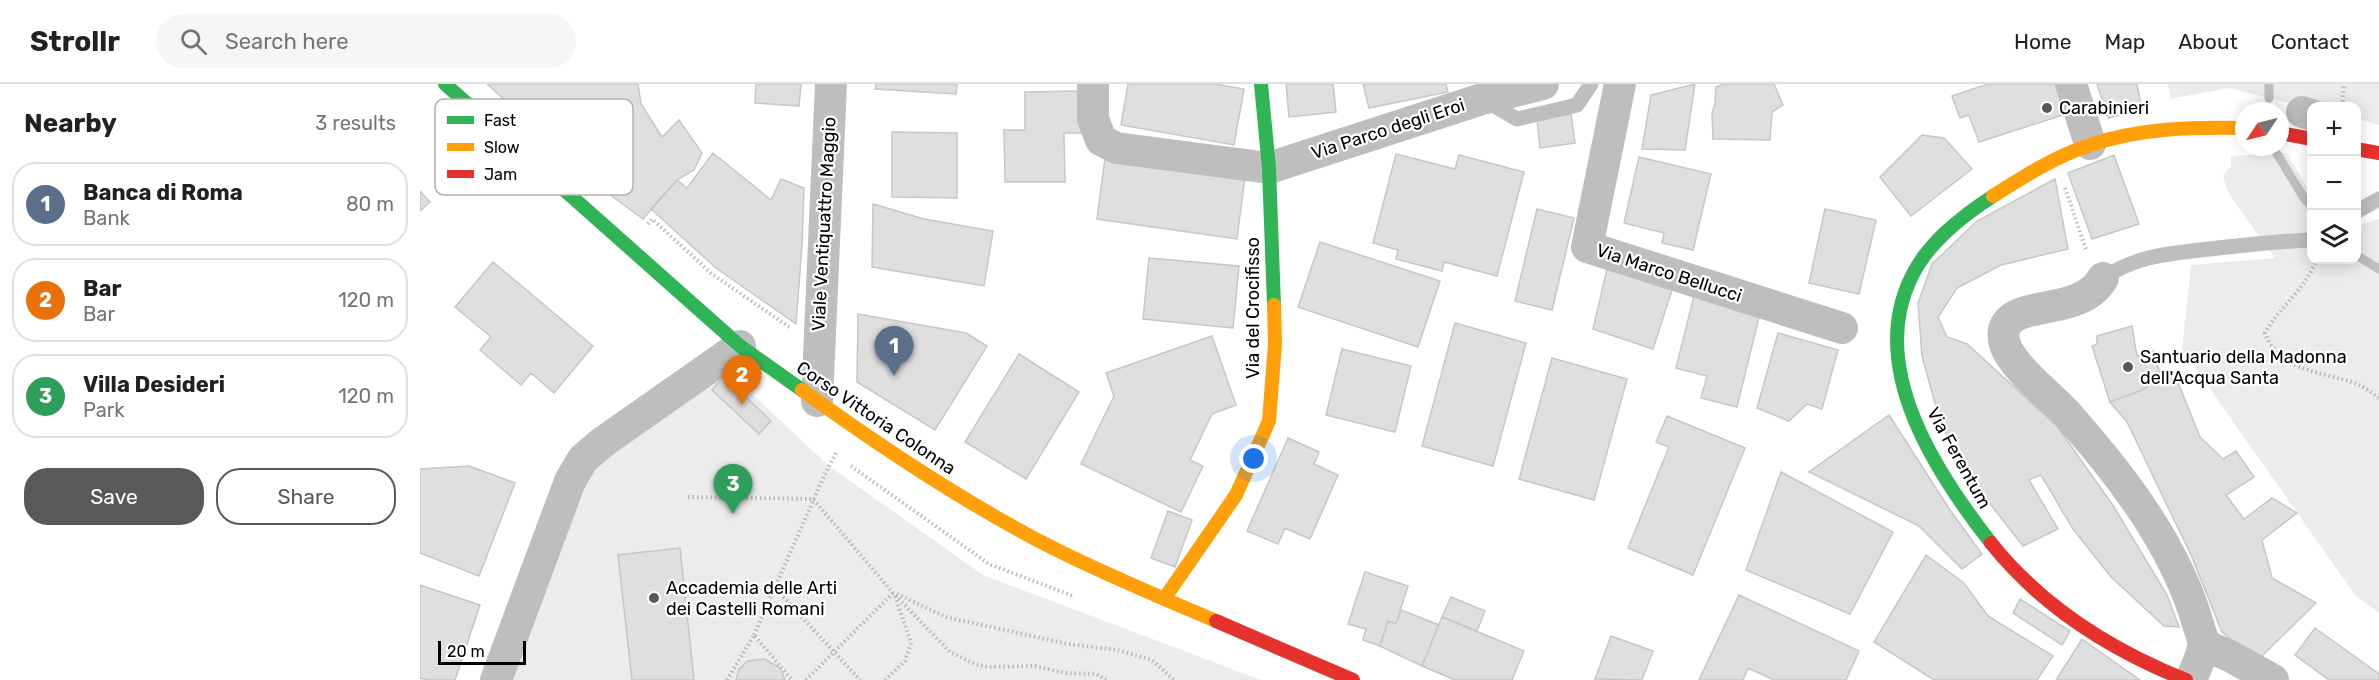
<!DOCTYPE html>
<html lang="en">
<head>
<meta charset="utf-8">
<style>
	body { margin:0; font-family:Rubik,sans-serif; background:#f6f6f6; color:#202124 }
	.controls { position:absolute; right:18px; top:18px; display:grid; overflow:hidden; border-radius:12px; box-shadow:0 3px 15px #0003 }
	.controls button { width:54px; height:54px; display:grid; place-items:center; padding:0; border:0; border-bottom:2px solid #e0e0e0; background:#fff; color:#202124; font:30px sans-serif }
	.compass { position:absolute; left:1815px; top:18px; width:54px; height:54px; border-radius:50%; background:#fff; box-shadow:0 3px 15px #0003; rotate:235deg }
	.scale { position:absolute; left:18px; bottom:15px; width:88px; box-sizing:border-box; padding-left:6px; border:3px solid #000; border-top:0; font-size:16px; line-height:21px; white-space:nowrap; color:#000; -webkit-text-stroke:4px #fff; paint-order:stroke }
	.you { position:absolute; left:834px; top:375px; width:21px; height:21px; margin:-15px; border:4px solid #fff; border-radius:50%; background:#1a73e8; box-shadow:0 0 0 9px #1a73e833 }
	.badge { display:grid; place-items:center; width:39px; height:39px; border-radius:50%; background:#595959; color:#fff; font-size:20px; font-weight:700 }
	.pin { position:absolute; translate:-50% -50px; filter:drop-shadow(0 2px 3px #0008) }
	.pin::after { content:''; position:absolute; top:32px; width:21px; height:18px; background:inherit; clip-path:polygon(0 0,100% 0,50% 100%) }
	.list { margin:0; padding:0; list-style:none }
	h2 { display:flex; justify-content:space-between; align-items:center; height:78px; margin:0; padding:0 24px; font-size:26px }
	h2 small { font-size:20px; font-weight:400; color:#757577 }
	.list li { display:grid; grid-template-columns:39px 1fr auto; gap:18px; align-items:center; box-sizing:border-box; height:84px; margin:0 12px 12px; padding:0 12px; border:2px solid #e0e0e0; border-radius:24px }
	.list b { display:block; font-size:22px; white-space:nowrap }
	.list p { margin:0; font-size:20px; white-space:nowrap; color:#757577 }
	.list em { font-size:20px; font-style:normal; color:#757577 }
	.actions { display:flex; gap:12px; padding:18px 24px }
	.actions a { flex:1; padding:14px 0; border:2px solid #595959; border-radius:24px; text-align:center; font-size:21px; color:#595959 }
	.actions .main { background:#595959; color:#fff }
	.icon { flex:none; width:33px; height:33px; fill:none; stroke:currentColor; stroke-width:2; stroke-linecap:round; stroke-linejoin:round }
	.map { position:relative; flex:none; width:1959px; height:596px; overflow:hidden }
	header { display:flex; align-items:center; gap:36px; box-sizing:border-box; height:84px; padding:0 30px; background:#fff; border-bottom:2px solid #e0e0e0 }
	header strong { font-size:28px }
	nav { display:flex; gap:33px; margin-inline-start:auto; font-size:21px }
	.search { width:420px; height:54px; background:#f6f6f6; display:flex; align-items:center; gap:15px; box-sizing:border-box; padding:0 21px; border-radius:33px; color:#757577; font-size:22px }
	main { display:flex }
	aside { flex:1; background:#fff }
	.map>svg:first-child { display:block }
	.green { fill:#ececec }
	.lines { fill:none; stroke-linecap:round; stroke-linejoin:round }
	.stream { stroke:#bfbfbf; stroke-width:9 }
	.building { fill:#dfdfdf; stroke:#c7c7c7; stroke-width:1.5 }
	.path { stroke:#b9b9b9; stroke-width:4; stroke-dasharray:1.5 3; stroke-linecap:butt }
	.lane { stroke:#bebebe; stroke-width:15 }
	.street { stroke:#bebebe; stroke-width:32 }
	.fast { stroke:#30b455; stroke-width:14 }
	.slow { stroke:#ff9f0a; stroke-width:14 }
	.jam { stroke:#e5322d; stroke-width:14 }
	.poi-dot { fill:#595959; stroke:#fff; stroke-width:2 }
	.labels { text-anchor:middle; stroke-width:4.5; stroke-linejoin:round; paint-order:stroke }
	.poi-label { font-size:18px; fill:#000; stroke:#fff; text-anchor:start }
	.street-label { font-size:18px; fill:#000; stroke:#fff }
	.key { fill:#fff; stroke:#b2b2b2; stroke-width:1.5 }
	.key-label { font-size:16px; fill:#000 }
</style>
</head>
<body>
<header>
<strong>Strollr</strong>
<div class="search"><svg class="icon" aria-label="search" viewBox="0 0 24 24"><circle cx="10" cy="10" r="6"/><path d="M15 15l6 6"/></svg>Search here</div>
<nav><a>Home</a><a>Map</a><a>About</a><a>Contact</a></nav>
</header>
<main>
<aside>
<h2>Nearby<small>3 results</small></h2>
<ul class="list">
<li><span class="badge" style="background:#5c6f8a">1</span><div><b>Banca di Roma</b><p>Bank</p></div><em>80 m</em></li>
<li><span class="badge" style="background:#e8710a">2</span><div><b>Bar</b><p>Bar</p></div><em>120 m</em></li>
<li><span class="badge" style="background:#2e9e5b">3</span><div><b>Villa Desideri</b><p>Park</p></div><em>120 m</em></li>
</ul>
<div class="actions"><a class="main">Save</a><a>Share</a></div>
</aside>
<div class="map">
<svg width="1959" height="596" viewBox="0 0 1959 596">
	<rect width="100%" height="100%" fill="#fff"/>
	<path class="green" d="M 1748,0 L 1959,0 L 1959,41 L 1937,35 L 1936,22 L 1892,22 L 1891,25 L 1809,4 L 1750,15 Z
		M 1867,69 L 1891,110 L 1892,176 L 1936,176 L 1937,142 L 1959,135 L 1959,529 L 1935,511 L 1762,265 L 1771,181 L 1855,174 L 1816,120 L 1807,106 L 1803,91 L 1811,82 L 1811,72 Z
		M 305,285 L 409,382 L 563,491 L 841,596 L 87,596 L 171,384 Z"/>
	<g class="lines">
		<path class="stream" d="M 1849,0 L 1849,14
			M 1857,70 L 1884,114 L 1892,123
			M 1936,171 L 1959,185"/>
	</g>
	<path class="building" d="M 67,0 L 218,0 L 221,20 L 242,53 L 259,36 L 282,69 L 274,86 L 257,96 L 223,135 L 189,110 Z
		M 336,0 L 381,0 L 379,22 L 335,19 Z
		M 456,0 L 537,0 L 536,10 L 455,5 Z
		M 708,0 L 796,0 L 824,5 L 814,61 L 701,41 Z
		M 866,0 L 913,0 L 916,28 L 869,33 Z
		M 943,0 L 1026,0 L 1028,8 L 949,24 Z
		M 1275,0 L 1265,66 L 1222,65 L 1231,11 Z
		M 1303,0 L 1354,0 L 1363,21 L 1352,28 L 1350,56 L 1293,55 L 1292,29 L 1295,20 L 1296,3 Z
		M 1568,0 L 1637,0 L 1646,30 L 1559,58 L 1549,31 L 1540,34 L 1532,12 Z
		M 1677,0 L 1717,0 L 1722,26 L 1688,34 Z
		M 661,7 L 661,49 L 644,49 L 645,98 L 585,98 L 584,46 L 605,46 L 605,8 Z
		M 1151,30 L 1155,59 L 1120,64 L 1117,35 Z
		M 472,48 L 537,49 L 537,114 L 472,113 Z
		M 1502,51 L 1524,54 L 1552,85 L 1491,132 L 1460,93 Z
		M 293,69 L 351,116 L 361,95 L 384,104 L 382,162 L 376,240 L 296,184 L 231,125 L 257,96 L 267,104 Z
		M 976,70 L 1035,85 L 1039,71 L 1104,88 L 1077,192 L 1024,178 L 1022,187 L 976,175 L 978,166 L 953,159 Z
		M 1694,71 L 1719,140 L 1672,155 L 1648,89 Z
		M 1219,73 L 1291,90 L 1273,166 L 1242,159 L 1244,149 L 1204,139 Z
		M 685,74 L 825,93 L 817,155 L 677,135 Z
		M 1635,95 L 1648,165 L 1581,181 L 1537,204 L 1518,233 L 1527,253 L 1547,260 L 1637,342 L 1694,423 L 1747,511 L 1759,543 L 1744,542 L 1691,493 L 1653,445 L 1621,391 L 1609,396 L 1638,445 L 1603,462 L 1571,421 L 1521,341 L 1502,272 L 1498,219 L 1512,180 L 1557,137 Z
		M 0,107 L 10,118 L 0,127 Z
		M 453,120 L 504,135 L 573,147 L 564,202 L 452,183 Z
		M 1117,125 L 1154,134 L 1132,226 L 1095,217 Z
		M 1405,125 L 1456,136 L 1439,210 L 1389,199 Z
		M 900,158 L 1020,197 L 998,263 L 878,223 Z
		M 729,174 L 819,182 L 813,244 L 723,235 Z
		M 73,178 L 173,262 L 134,309 L 111,289 L 101,301 L 60,266 L 71,253 L 35,223 Z
		M 1187,185 L 1252,206 L 1233,265 L 1173,245 Z
		M 1275,208 L 1341,225 L 1317,323 L 1281,314 L 1287,292 L 1256,284 Z
		M 438,230 L 546,249 L 567,262 L 515,346 L 437,298 Z
		M 1035,239 L 1106,259 L 1073,382 L 1002,362 Z
		M 1712,242 L 1717,272 L 1734,267 L 1741,294 L 1722,306 L 1690,318 L 1672,262 L 1677,260 L 1677,252 Z
		M 1358,249 L 1418,266 L 1402,325 L 1387,320 L 1369,337 L 1337,324 Z
		M 792,252 L 816,321 L 792,330 L 770,376 L 783,382 L 761,428 L 661,380 L 694,312 L 686,289 Z
		M 922,265 L 991,282 L 975,348 L 906,331 Z
		M 599,270 L 659,308 L 606,395 L 545,358 Z
		M 1132,274 L 1207,295 L 1174,416 L 1099,395 Z
		M 304,292 L 351,337 L 339,350 L 292,306 Z
		M 1741,294 L 1757,296 L 1780,353 L 1803,375 L 1816,367 L 1834,393 L 1806,411 L 1824,435 L 1852,414 L 1877,429 L 1842,456 L 1852,494 L 1896,519 L 1837,577 L 1802,548 L 1771,471 L 1707,338 L 1690,318 L 1722,306 Z
		M 1469,331 L 1530,426 L 1562,470 L 1542,485 L 1499,442 L 1389,388 Z
		M 1247,332 L 1325,364 L 1273,491 L 1208,464 L 1249,363 L 1236,358 Z
		M 868,354 L 899,368 L 894,380 L 918,391 L 890,455 L 865,444 L 858,460 L 827,447 Z
		M 49,382 L 95,399 L 59,492 L 0,469 L 0,385 Z
		M 1361,388 L 1473,448 L 1430,530 L 1326,486 Z
		M 748,427 L 772,436 L 755,483 L 731,474 Z
		M 260,464 L 274,596 L 212,596 L 198,471 Z
		M 1506,471 L 1544,499 L 1568,532 L 1633,572 L 1617,596 L 1514,596 L 1454,558 Z
		M 945,488 L 988,502 L 976,540 L 968,537 L 960,562 L 943,556 L 946,545 L 928,540 Z
		M 0,501 L 60,521 L 35,596 L 7,596 L 0,594 Z
		M 1319,511 L 1439,567 L 1426,596 L 1354,596 L 1328,584 L 1323,596 L 1279,596 Z
		M 1031,513 L 1065,527 L 1057,547 L 1022,533 Z
		M 1600,515 L 1650,547 L 1642,561 L 1593,529 Z
		M 981,526 L 1019,541 L 1002,582 L 960,562 L 968,537 L 976,540 Z
		M 1022,533 L 1104,567 L 1092,596 L 1035,596 L 1002,582 Z
		M 1895,544 L 1959,590 L 1959,596 L 1909,596 L 1875,571 Z
		M 1191,552 L 1233,567 L 1222,596 L 1175,595 Z
		M 1662,555 L 1720,596 L 1636,596 Z
		M 345,575 L 360,584 L 365,596 L 316,596 L 319,585 L 328,577 Z"/>
	<g class="lines">
		<path class="path" d="M 1922,22 L 1924,0
			M 1645,104 L 1667,168
			M 228,140 L 232,135 L 292,190 L 369,243
			M 1895,179 C 1884,206 1859,224 1845,249 C 1862,291 1904,286 1939,301 C 1946,304 1953,310 1959,314
			M 431,382 L 569,480 L 653,512
			M 268,413 L 393,415 L 473,509 L 530,568 L 555,580 L 569,583 L 615,582 L 645,589 L 676,590 L 686,596
			M 354,503 L 440,596
			M 477,510 L 526,533 L 648,560 L 697,566 L 732,576 L 754,596
			M 334,551 L 404,392 L 416,369
			M 307,596 L 334,551 L 372,596
			M 386,596 L 473,509
			M 465,596 L 485,577 L 491,559 L 475,512"/>
		<path class="lane" d="M 1066,17 L 1097,35 L 1157,21 L 1171,0
			M 1936,128 L 1959,115
			M 1683,194 C 1719,171 1748,170 1789,165 C 1824,161 1857,157 1892,156"/>
		<path class="street" d="M 673,0 L 673,35 L 681,56 L 696,64 L 849,84 L 1062,15 L 1123,0
			M 1200,0 L 1167,163 L 1422,244
			M 1651,0 L 1670,60
			M 1882,28 L 1892,31
			M 1683,194 C 1661,234 1592,214 1584,246 C 1582,257 1586,266 1593,275 C 1609,298 1635,315 1653,337 C 1705,396 1756,464 1778,540 C 1780,547 1784,556 1783,562 C 1782,573 1775,585 1771,596
			M 397,317 L 411,0
			M 1784,561 L 1810,572 L 1853,596
			M 76,596 L 150,397 L 163,375 L 183,358 L 320,262"/>
		<path class="fast" d="M 25,0 L 320,262 L 382,306
			M 841,0 L 849,84 L 854,221
			M 1571,459 C 1517,390 1448,286 1490,196 C 1506,160 1541,133 1573,112"/>
		<path class="slow" d="M 1573,112 C 1603,93 1636,72 1670,61 C 1720,44 1772,43 1824,44
			M 382,306 C 461,363 543,418 629,462 C 684,490 740,513 796,537
			M 744,515 L 816,411 L 849,337 L 855,260 L 854,221"/>
		<path class="jam" d="M 1860,49 L 1892,55
			M 1936,65 L 1959,69
			M 1571,459 C 1622,523 1691,566 1766,596
			M 796,537 L 933,596"/>
	</g>
	<g class="poi-dot">
		<circle cx="1627" cy="24" r="6"/>
		<circle cx="1708" cy="283" r="6"/>
		<circle cx="234" cy="514" r="6"/>
	</g>
	<g class="labels">
		<g class="poi-label">
			<text x="1639" y="30">Carabinieri</text>
			<text x="1720" y="279">Santuario della Madonna<tspan x="1720" dy="21">dell'Acqua Santa</tspan></text>
			<text x="246" y="510">Accademia delle Arti<tspan x="246" dy="21">dei Castelli Romani</tspan></text>
		</g>
		<g class="street-label">
			<text transform="translate(968 45) rotate(-18)" y="6">Via Parco degli Eroi</text>
			<text transform="translate(404 140) rotate(-87)" y="6">Viale Ventiquattro Maggio</text>
			<text transform="translate(1249 189) rotate(18)" y="6">Via Marco Bellucci</text>
			<text transform="translate(833 224) rotate(-90)" y="6">Via del Crocifisso</text>
			<text transform="translate(456 334) rotate(34)" y="6">Corso Vittoria Colonna</text>
			<text transform="translate(1539 374) rotate(61)" y="6">Via Ferentum</text>
		</g>
	</g>
	<rect x="15" y="15" width="198" height="96" rx="9" class="key"/>
	<rect x="27" y="32" width="27" height="8" fill="#30b455"/>
	<rect x="27" y="59" width="27" height="8" fill="#ff9f0a"/>
	<rect x="27" y="86" width="27" height="8" fill="#e5322d"/>
	<g class="key-label">
		<text x="64" y="42">Fast</text>
		<text x="64" y="69">Slow</text>
		<text x="64" y="96">Jam</text>
	</g>
</svg>
<div class="controls">
<button>+</button>
<button>−</button>
<button><svg class="icon" aria-label="layers" viewBox="0 0 24 24"><path d="M12 4l9 5-9 5-9-5zM3 14l9 5 9-5"/></svg></button>
</div>
<svg class="compass" viewBox="-18 -18 36 36"><path d="M0-13l5 13h-10z" fill="#e53935"/><path d="M0 13l5-13h-10z" fill="#757577"/></svg>
<div class="scale">20 m</div>
<div class="you"></div>
<div class="pin badge" style="left:474px;top:292px;background:#5c6f8a">1</div>
<div class="pin badge" style="left:322px;top:321px;background:#e8710a">2</div>
<div class="pin badge" style="left:313px;top:430px;background:#2e9e5b">3</div>
</div>
</main>
</body>
</html>
